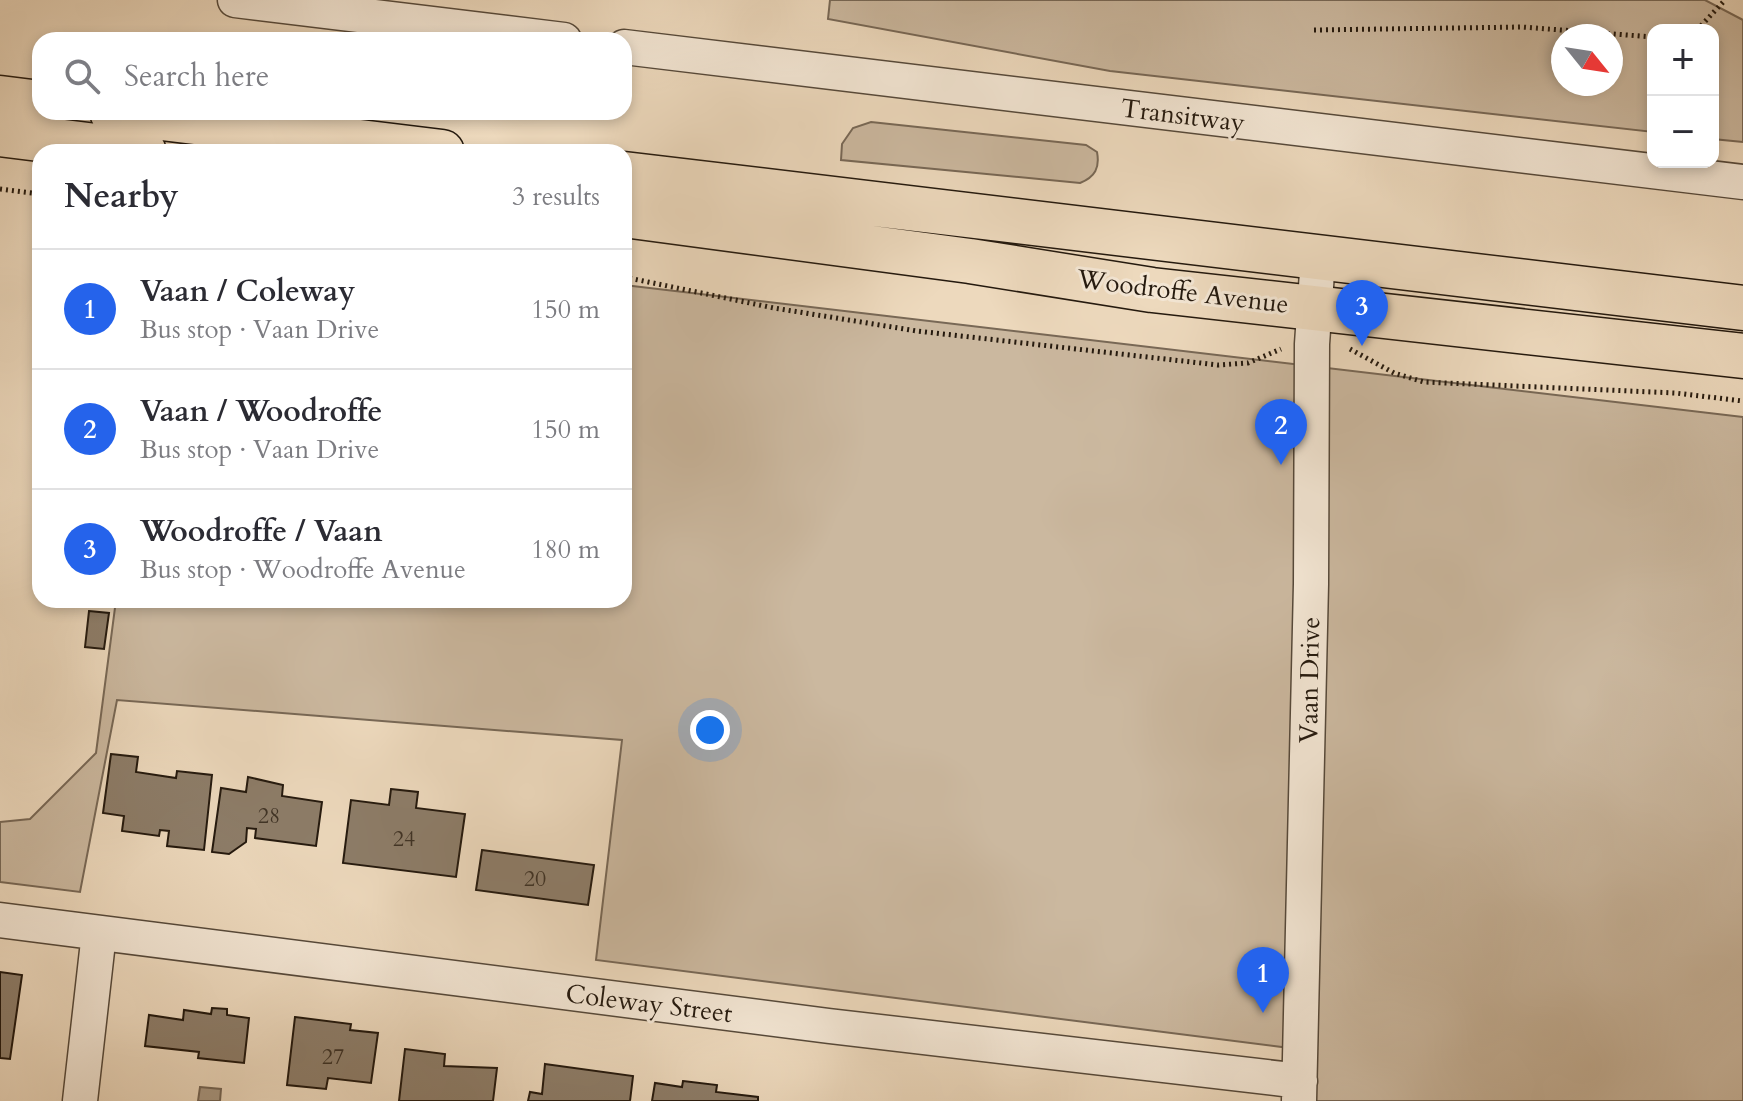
<!DOCTYPE html>
<html lang="en">
<head>
<meta charset="utf-8">
<style>
	body { margin:0; font-family:Cardo,serif; background:#f2f2f3; color:#2b2b33 }
	.controls { position:absolute; right:24px; top:24px; display:grid; overflow:hidden; border-radius:16px; box-shadow:0 4px 12px #0003 }
	.controls button { width:72px; height:72px; display:grid; place-items:center; padding:0; border:0; border-bottom:2px solid #e1e1e2; background:#fff; color:#2b2b33; font:40px sans-serif }
	.compass { position:absolute; left:1551px; top:24px; width:72px; height:72px; border-radius:50%; background:#fff; box-shadow:0 4px 12px #0003; rotate:120deg }
	.you { position:absolute; left:710px; top:730px; width:28px; height:28px; margin:-20px; border:6px solid #fff; border-radius:50%; background:#1a73e8; box-shadow:0 0 0 12px #1a73e833 }
	.badge { display:grid; place-items:center; width:52px; height:52px; border-radius:50%; background:#2563eb; color:#fff; font-size:26px; font-weight:700 }
	.pin { position:absolute; translate:-50% -66px; filter:drop-shadow(0 2px 4px #0008) }
	.pin::after { content:''; position:absolute; top:42px; width:28px; height:24px; background:inherit; clip-path:polygon(0 0,100% 0,50% 100%) }
	.list { margin:0; padding:0; list-style:none }
	h2 { display:flex; justify-content:space-between; align-items:center; height:104px; margin:0; padding:0 32px; font-size:34px }
	h2 small { font-size:26px; font-weight:400; color:#7c7c81 }
	.list li { display:grid; grid-template-columns:52px 1fr auto; gap:24px; align-items:center; box-sizing:border-box; height:120px; padding:0 32px; border-top:2px solid #e1e1e2 }
	.list b { display:block; font-size:30px; white-space:nowrap }
	.list p { margin:0; font-size:26px; white-space:nowrap; color:#7c7c81 }
	.list em { font-size:26px; font-style:normal; color:#7c7c81 }
	.icon { flex:none; width:44px; height:44px; fill:none; stroke:currentColor; stroke-width:2; stroke-linecap:round; stroke-linejoin:round }
	.map { position:relative; flex:none; width:1743px; height:1101px; overflow:hidden }
	.search { position:absolute; background:#fff; box-shadow:0 4px 12px #0003; left:32px; top:32px; width:600px; height:88px; display:flex; align-items:center; gap:20px; box-sizing:border-box; padding:0 28px; border-radius:24px; color:#7c7c81; font-size:30px }
	.panel { position:absolute; background:#fff; box-shadow:0 4px 12px #0003; left:32px; top:144px; width:600px; height:464px; border-radius:24px }
	.map>svg:first-child { display:block }
	.green { fill:#cbb89f; stroke:#786856; stroke-width:2; fill-rule:evenodd }
	.water { fill:#a99882; stroke:#746554; stroke-width:2 }
	.building { fill:#8d7d69; stroke:#24190e; stroke-width:2 }
	.lines { fill:none; stroke-linecap:round; stroke-linejoin:round }
	.minor-casing { stroke:#56493a; stroke-width:37 }
	.major-casing { stroke:#24190e; stroke-width:47 }
	.path { stroke:#24190e; stroke-width:5; stroke-dasharray:2 4; stroke-linecap:butt }
	.minor { stroke:#f3e6d4; stroke-width:34 }
	.major { stroke:#edd9bd; stroke-width:44 }
	.labels { text-anchor:middle; stroke-width:6; stroke-linejoin:round; paint-order:stroke }
	.number-label { font-size:22px; fill:#3e3225 }
	.street-label { font-size:26px; fill:#24190e; stroke:#f3e6d4 }
</style>
</head>
<body>
<div class="map">
<svg width="1743" height="1101" viewBox="0 0 1743 1101">
	<rect width="100%" height="100%" fill="#edd9bd"/>
	<filter id="stains"><feTurbulence type="fractalNoise" baseFrequency=".0025" numOctaves="4"/><feColorMatrix values="0 0 0 0 .2 0 0 0 0 .09 0 0 0 0 .02 0 0 0 .5 -.17"/></filter>
	<radialGradient id="worn" r=".72"><stop offset=".6" stop-color="#630" stop-opacity="0"/><stop offset="1" stop-color="#630" stop-opacity=".3"/></radialGradient>
	<path class="green" d="M 830,0 L 1705,0 L 1743,20 L 1743,142 L 1713,139 L 1713,30 L 1653,30 L 1653,132 L 1110,71 L 828,19 ZM 1611,36 L 1611,84 L 1563,84 L 1563,36 Z
		M 871,122 L 1086,145 L 1097,152 C 1100,168 1095,177 1080,183 L 841,160 L 842,144 L 853,128 Z
		M 624,285 L 1743,417 L 1743,1101 L 1287,1101 L 1289,1048 L 596,960 L 622,740 L 117,700 L 80,892 L 0,882 L 0,822 L 30,819 L 96,753 L 116,600 L 624,600 Z"/>
	<path class="water" d="M 200,1087 L 221,1089 L 220,1101 L 198,1101 Z"/>
	<path class="building" d="M 89,611 L 109,613 L 104,649 L 85,647 Z
		M 111,754 L 138,757 L 136,772 L 176,778 L 177,771 L 212,775 L 204,850 L 167,846 L 169,831 L 160,830 L 159,836 L 122,831 L 124,816 L 103,813 Z
		M 248,777 L 283,785 L 282,796 L 322,802 L 316,846 L 255,838 L 256,829 L 247,828 L 246,842 L 229,854 L 212,852 L 221,788 L 246,792 Z
		M 391,789 L 418,792 L 416,808 L 465,814 L 456,877 L 343,863 L 351,800 L 389,805 Z
		M 482,850 L 594,865 L 588,905 L 476,890 Z
		M 0,972 L 22,975 L 10,1059 L 0,1058 Z
		M 212,1008 L 227,1009 L 227,1015 L 249,1018 L 244,1063 L 198,1058 L 199,1052 L 145,1046 L 149,1015 L 183,1020 L 184,1010 L 211,1014 Z
		M 295,1017 L 351,1024 L 350,1030 L 378,1033 L 371,1083 L 328,1078 L 326,1089 L 287,1085 Z
		M 405,1049 L 445,1054 L 444,1066 L 497,1068 L 493,1101 L 399,1101 Z
		M 545,1064 L 633,1076 L 630,1101 L 528,1101 L 530,1092 L 542,1094 Z
		M 683,1081 L 717,1085 L 716,1092 L 758,1097 L 758,1101 L 652,1101 L 655,1083 L 682,1087 Z"/>
	<g class="lines">
		<defs>
			<path id="minor" d="M 235,0 L 564,40
				M 624,47 L 1743,182
				M 0,920 L 829,1026 L 1300,1081
				M 80,1101 L 99,933
				M 1299,1101 L 1311,584 L 1312,344 L 1318,258"/>
			<path id="major" d="M 0,98 L 40,103
				M 112,112 L 442,152
				M 0,134 L 144,152
				M 624,174 L 1743,308
				M 624,215 L 970,261 L 1152,290 L 1743,356"/>
		</defs>
		<use href="#minor" class="minor-casing"/>
		<use href="#major" class="major-casing"/>
		<path class="path" d="M 1314,30 L 1522,27 L 1653,37
			M 1697,30 L 1725,0
			M 0,189 L 40,194
			M 624,277 L 774,308 L 917,331 L 1218,365 L 1248,363 L 1281,349
			M 1350,349 L 1394,373 L 1424,382 L 1675,393 L 1743,401"/>
		<use href="#minor" class="minor"/>
		<use href="#major" class="major"/>
	</g>
	<g class="labels">
		<g class="number-label">
			<text x="269" y="823">28</text>
			<text x="404" y="846">24</text>
			<text x="535" y="886">20</text>
			<text x="333" y="1064">27</text>
		</g>
		<g class="street-label">
			<text transform="translate(1183 115) rotate(7)" y="9">Transitway</text>
			<text transform="translate(1183 291) rotate(7)" y="9">Woodroffe Avenue</text>
			<text transform="translate(1309 680) rotate(-89)" y="9">Vaan Drive</text>
			<text transform="translate(649 1003) rotate(7)" y="9">Coleway Street</text>
		</g>
	</g>
	<rect width="100%" height="100%" filter="url(#stains)"/>
	<rect width="100%" height="100%" fill="url(#worn)"/>
</svg>
<div class="controls">
<button>+</button>
<button>−</button>
</div>
<svg class="compass" viewBox="-18 -18 36 36"><path d="M0-13l5 13h-10z" fill="#e53935"/><path d="M0 13l5-13h-10z" fill="#7c7c81"/></svg>
<div class="you"></div>
<div class="pin badge" style="left:1263px;top:1013px">1</div>
<div class="pin badge" style="left:1281px;top:465px">2</div>
<div class="pin badge" style="left:1362px;top:346px">3</div>
<div class="search"><svg class="icon" aria-label="search" viewBox="0 0 24 24"><circle cx="10" cy="10" r="6"/><path d="M15 15l6 6"/></svg>Search here</div>
<section class="panel">
<h2>Nearby<small>3 results</small></h2>
<ul class="list">
<li><span class="badge">1</span><div><b>Vaan / Coleway</b><p>Bus stop · Vaan Drive</p></div><em>150 m</em></li>
<li><span class="badge">2</span><div><b>Vaan / Woodroffe</b><p>Bus stop · Vaan Drive</p></div><em>150 m</em></li>
<li><span class="badge">3</span><div><b>Woodroffe / Vaan</b><p>Bus stop · Woodroffe Avenue</p></div><em>180 m</em></li>
</ul>
</section>
</div>
</body>
</html>
